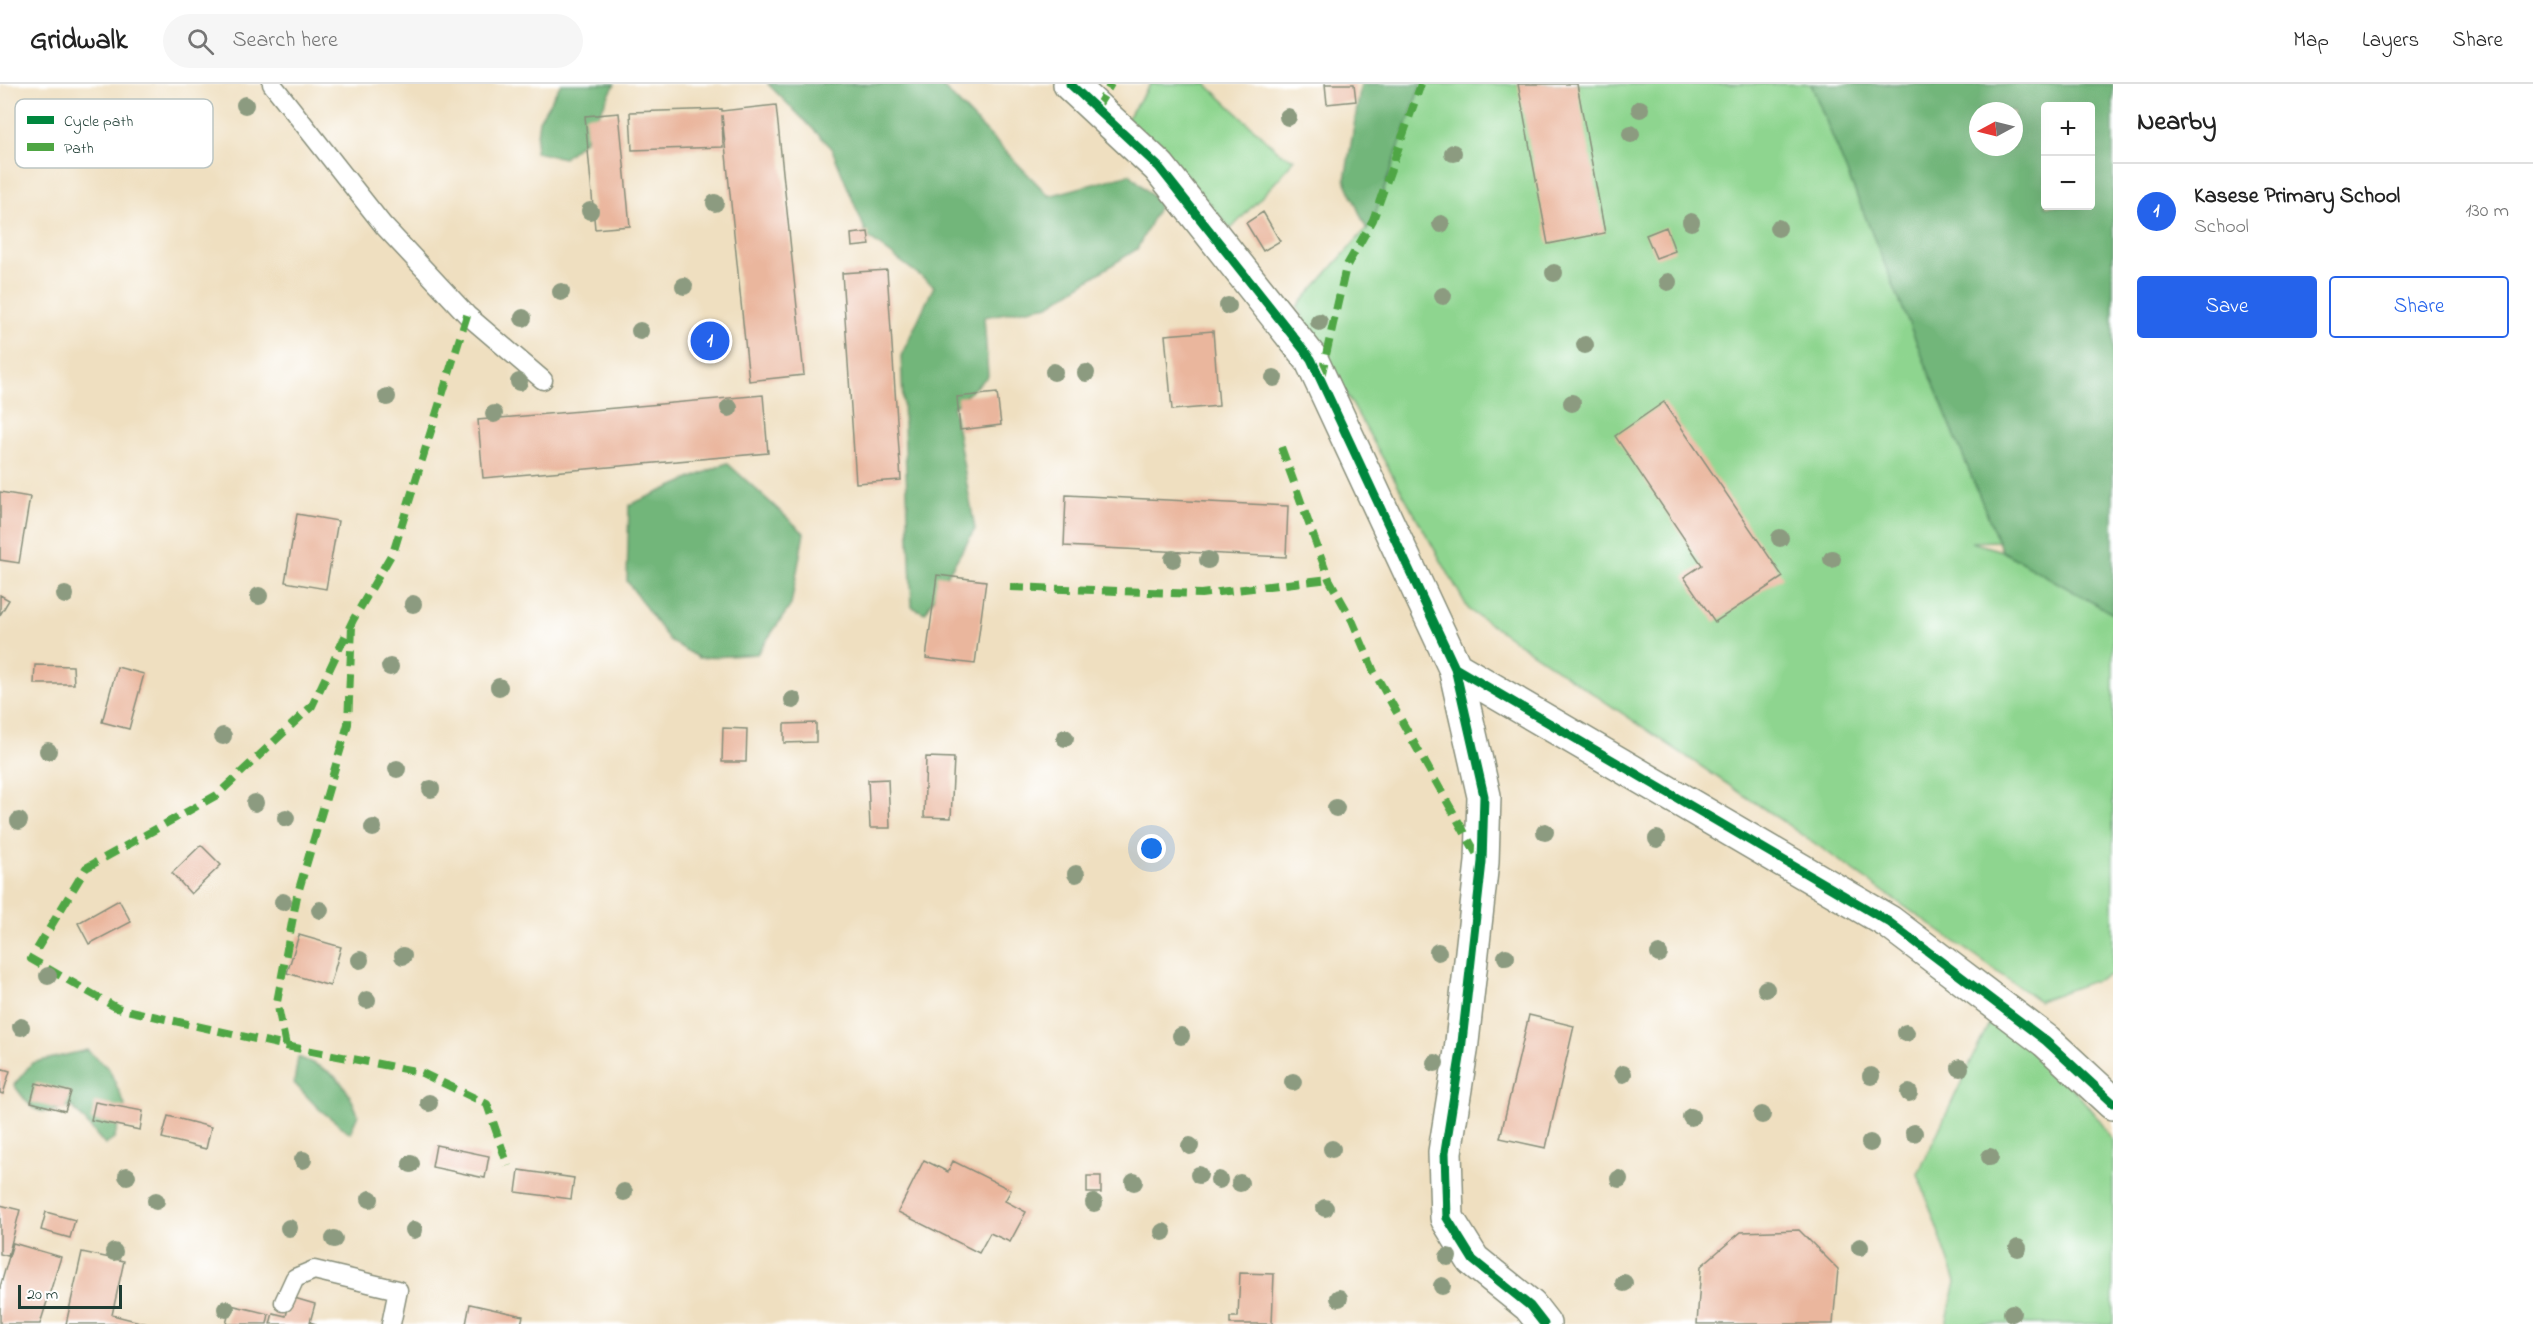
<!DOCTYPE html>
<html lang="en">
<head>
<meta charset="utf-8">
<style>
	body { margin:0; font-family:"Indie Flower",sans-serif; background:#f6f6f6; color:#222 }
	.controls { position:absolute; right:18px; top:18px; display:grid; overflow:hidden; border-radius:6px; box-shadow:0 6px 24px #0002 }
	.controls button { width:54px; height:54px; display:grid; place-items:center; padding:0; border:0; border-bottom:2px solid #e0e0e0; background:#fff; color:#222; font:30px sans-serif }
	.compass { position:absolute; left:1969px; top:18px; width:54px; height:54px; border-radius:50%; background:#fff; box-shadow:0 6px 24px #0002; rotate:263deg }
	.scale { position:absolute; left:18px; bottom:15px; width:104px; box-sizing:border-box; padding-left:6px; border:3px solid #1f3d34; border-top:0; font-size:16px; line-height:21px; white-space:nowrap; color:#1f3d34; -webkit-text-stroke:4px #fff; paint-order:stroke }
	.you { position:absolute; left:1152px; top:765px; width:21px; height:21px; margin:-15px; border:4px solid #fff; border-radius:50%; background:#1a73e8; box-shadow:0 0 0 9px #1a73e833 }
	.badge { display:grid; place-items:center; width:39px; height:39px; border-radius:50%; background:#2563eb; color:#fff; font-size:20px; font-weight:700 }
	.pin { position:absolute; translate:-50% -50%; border:3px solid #fff; box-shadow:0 2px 6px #0006 }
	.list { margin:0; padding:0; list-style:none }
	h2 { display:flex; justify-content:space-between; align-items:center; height:78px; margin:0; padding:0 24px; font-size:26px }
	h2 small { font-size:20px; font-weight:400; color:#767676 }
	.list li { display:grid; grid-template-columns:39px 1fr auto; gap:18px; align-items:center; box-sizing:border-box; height:96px; padding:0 24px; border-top:2px solid #e0e0e0 }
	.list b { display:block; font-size:22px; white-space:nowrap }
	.list p { margin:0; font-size:20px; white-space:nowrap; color:#767676 }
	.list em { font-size:20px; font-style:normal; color:#767676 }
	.actions { display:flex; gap:12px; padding:18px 24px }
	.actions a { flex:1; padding:14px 0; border:2px solid #2563eb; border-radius:6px; text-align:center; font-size:21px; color:#2563eb }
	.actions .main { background:#2563eb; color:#fff }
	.icon { flex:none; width:33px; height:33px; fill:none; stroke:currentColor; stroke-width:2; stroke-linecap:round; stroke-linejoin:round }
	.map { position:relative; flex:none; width:2113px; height:1240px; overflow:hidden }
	header { display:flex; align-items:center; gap:36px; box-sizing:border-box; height:84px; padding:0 30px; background:#fff; border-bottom:2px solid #e0e0e0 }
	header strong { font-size:28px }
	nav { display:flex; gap:33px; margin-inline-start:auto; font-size:21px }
	.search { width:420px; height:54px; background:#f6f6f6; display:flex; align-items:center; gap:15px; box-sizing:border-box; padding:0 21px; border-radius:33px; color:#767676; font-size:22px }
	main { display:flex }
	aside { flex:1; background:#fff }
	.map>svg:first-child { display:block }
	.green { fill:#8ed58f; stroke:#568962; stroke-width:1.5 }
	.forest { fill:#72b67a; stroke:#487a57; stroke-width:1.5; fill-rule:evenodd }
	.building { fill:#eab69d }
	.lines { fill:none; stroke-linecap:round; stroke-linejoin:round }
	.lane-casing { stroke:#878e7a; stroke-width:21 }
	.street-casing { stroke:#878e7a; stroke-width:36 }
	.lane { stroke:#fff; stroke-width:18 }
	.street { stroke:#fff; stroke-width:33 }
	.quiet { stroke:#4fa644; stroke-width:8; stroke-dasharray:15 8; stroke-linecap:butt }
	.cycleway-casing { stroke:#fff; stroke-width:13 }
	.cycleway { stroke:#00873e; stroke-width:9 }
	.tree { fill:#8c9b80 }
	.key { fill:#fff; stroke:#bcc5c2; stroke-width:1.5 }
	.key-label { font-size:16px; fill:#1f3d34 }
</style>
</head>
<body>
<header>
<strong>Gridwalk</strong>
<div class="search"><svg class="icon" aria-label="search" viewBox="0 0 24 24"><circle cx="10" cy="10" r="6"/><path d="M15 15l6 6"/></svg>Search here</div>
<nav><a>Map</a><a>Layers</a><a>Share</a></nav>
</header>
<main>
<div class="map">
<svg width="2113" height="1240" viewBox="0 0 2113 1240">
	<rect width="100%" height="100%" fill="#fff"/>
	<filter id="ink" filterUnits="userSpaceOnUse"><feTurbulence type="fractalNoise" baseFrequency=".0167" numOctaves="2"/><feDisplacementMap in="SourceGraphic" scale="12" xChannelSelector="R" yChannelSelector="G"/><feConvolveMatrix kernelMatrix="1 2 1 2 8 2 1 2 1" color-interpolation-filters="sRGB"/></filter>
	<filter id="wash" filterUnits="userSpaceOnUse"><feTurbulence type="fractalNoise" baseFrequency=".008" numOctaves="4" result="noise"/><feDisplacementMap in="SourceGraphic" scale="24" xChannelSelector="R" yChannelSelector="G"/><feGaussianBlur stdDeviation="1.35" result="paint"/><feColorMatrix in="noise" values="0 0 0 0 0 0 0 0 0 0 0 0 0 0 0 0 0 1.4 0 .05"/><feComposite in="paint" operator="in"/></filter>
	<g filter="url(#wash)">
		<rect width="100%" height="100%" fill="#efdfc0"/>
		<path class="green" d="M 1151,0 L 1206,0 L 1279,68 L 1294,75 L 1281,92 L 1231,145 L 1181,87 L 1125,37 Z
			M 1421,0 L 1811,0 L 1998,457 L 1971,458 L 2002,467 L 2113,530 L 2113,890 L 2039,917 L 1800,749 L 1469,526 L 1297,223 L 1373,137 Z
			M 1992,933 C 2035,970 2084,1007 2113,1057 L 2113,1240 L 1946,1240 L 1956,1198 L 1918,1090 Z"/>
		<path class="forest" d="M 561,0 L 615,0 L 585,56 L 564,74 L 535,68 L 539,36 Z
			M 768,0 L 940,0 L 1049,112 L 1130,90 L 1160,120 L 1137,165 L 1049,221 L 984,233 L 988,292 L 953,323 L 975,445 L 925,529 L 912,523 L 901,272 L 934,202 L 868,153 L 831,63 Z
			M 1361,0 L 1421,0 L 1373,136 L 1367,146 L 1345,96 Z
			M 1811,0 L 2113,0 L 2113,530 L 2002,467 ZM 2046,22 L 2090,22 L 2090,122 L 2046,122 ZM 1978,27 L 2014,27 L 2014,63 L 1978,63 Z
			M 727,379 L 804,449 L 791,521 L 757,570 L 699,574 L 669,556 L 627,497 L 629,421 Z
			M 87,966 L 109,985 L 125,1021 L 114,1055 L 105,1061 L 73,1023 C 36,1031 36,1031 14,1001 L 32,979 Z
			M 298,973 C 332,987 345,994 358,1031 L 350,1049 L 319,1025 L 294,999 Z"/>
		<g id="blocks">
			<path class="building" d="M 1325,0 L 1354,0 L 1356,17 L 1327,20 Z
				M 1518,0 L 1577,0 L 1605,149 L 1548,160 Z
				M 776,21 L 804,291 L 749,297 L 722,31 L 723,63 L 632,66 L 630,28 L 722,25 L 722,27 Z
				M 619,29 L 630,142 L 595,145 L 585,32 Z
				M 1263,128 L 1280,157 L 1263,167 L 1246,139 Z
				M 1666,143 L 1675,167 L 1656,174 L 1646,151 Z
				M 868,148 L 870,161 L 852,163 L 851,150 Z
				M 887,186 L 901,396 L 856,399 L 842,189 Z
				M 1213,247 L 1219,322 L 1172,326 L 1165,251 Z
				M 997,309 L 1001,341 L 960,346 L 957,313 Z
				M 763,311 L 768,369 L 483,394 L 478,336 Z
				M 1664,318 L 1783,493 L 1715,538 L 1684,493 L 1702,481 L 1615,352 Z
				M 0,408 L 30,413 L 19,479 L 0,476 Z
				M 1066,411 L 1288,422 L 1286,473 L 1064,462 Z
				M 297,430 L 338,437 L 326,505 L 285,498 Z
				M 937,491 L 986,497 L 975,580 L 926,574 Z
				M 0,511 L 9,516 L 0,531 Z
				M 35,581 L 73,582 L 74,600 L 34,600 Z
				M 117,583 L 144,590 L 129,645 L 102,638 Z
				M 816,639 L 816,658 L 784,659 L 784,640 Z
				M 723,644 L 747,645 L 746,678 L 722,678 Z
				M 926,673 L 954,674 L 951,734 L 924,733 Z
				M 888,695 L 890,744 L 870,744 L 868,696 Z
				M 201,761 L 221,781 L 191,810 L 172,789 Z
				M 119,816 L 131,838 L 89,860 L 78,839 Z
				M 299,851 L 341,863 L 330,902 L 287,889 Z
				M 1529,931 L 1574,942 L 1546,1064 L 1500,1054 Z
				M 0,984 L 10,987 L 3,1010 L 0,1009 Z
				M 36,999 L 71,1008 L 65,1027 L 31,1018 Z
				M 95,1018 L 143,1027 L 140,1046 L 91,1036 Z
				M 168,1032 L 211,1043 L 206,1065 L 162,1054 Z
				M 436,1061 L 489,1072 L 485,1094 L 432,1083 Z
				M 924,1076 L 948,1088 L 953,1077 L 1011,1106 L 1005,1117 L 1026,1128 L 1010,1158 L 990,1149 L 979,1169 L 898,1128 Z
				M 519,1086 L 574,1094 L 571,1115 L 516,1108 Z
				M 1087,1092 L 1101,1092 L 1101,1109 L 1087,1109 Z
				M 0,1121 L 20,1126 L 8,1172 L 0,1170 Z
				M 46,1128 L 75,1136 L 70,1154 L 41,1146 Z
				M 1799,1146 L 1838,1185 L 1833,1240 L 1697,1240 L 1701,1182 L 1741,1148 Z
				M 13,1159 L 61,1173 L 40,1240 L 0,1240 L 0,1203 Z
				M 82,1168 L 124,1177 L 112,1231 L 148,1240 L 66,1240 Z
				M 1240,1189 L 1274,1190 L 1272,1240 L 1230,1240 L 1230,1233 L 1238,1233 Z
				M 291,1213 L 315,1220 L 310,1238 L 316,1240 L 270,1240 L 273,1229 L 286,1232 Z
				M 470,1220 L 523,1232 L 521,1240 L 466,1240 Z
				M 231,1221 L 269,1230 L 267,1240 L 226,1240 Z"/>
		</g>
	</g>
	<g filter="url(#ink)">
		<use href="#blocks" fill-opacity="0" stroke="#878e7a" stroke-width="1.5"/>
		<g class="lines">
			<defs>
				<path id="lane" d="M 272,0 L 383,141 L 467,231 L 543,296
					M 284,1218 L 295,1194 L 314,1186 L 398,1206 L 391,1240"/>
				<path id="street" d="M 1070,0 L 1159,83 L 1311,275 L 1455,584 L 1889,838 L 2046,957 L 2113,1019
					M 1455,584 L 1484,712 L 1482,778 L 1461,967 L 1445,1068 L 1447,1134 L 1473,1176 L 1530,1222 L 1544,1240"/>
			</defs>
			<use href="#lane" class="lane-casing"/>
			<use href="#street" class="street-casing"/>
			<use href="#lane" class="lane"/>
			<use href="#street" class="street"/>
			<path class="quiet" d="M 1096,25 L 1111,0
				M 467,231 L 394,466 L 353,536 L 312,622 L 217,711 L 86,784 L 31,875 L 117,924 L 286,962 L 420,988 L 487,1020 L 508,1082
				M 1321,293 L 1346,183 L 1373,136 L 1421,0
				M 1281,363 L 1329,495 L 1352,536 L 1374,588 L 1480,776
				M 1010,503 L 1201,510 L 1329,495
				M 286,962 L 277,918 L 297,812 L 348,640 L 352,542"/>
			<defs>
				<path id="cycleway" d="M 1070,0 L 1159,83 L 1311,275 L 1455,584 L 1889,838 L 2046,957 L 2113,1019
					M 1455,584 L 1484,712 L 1482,778 L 1461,967 L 1445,1068 L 1447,1134 L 1473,1176 L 1530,1222 L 1544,1240"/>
			</defs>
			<use href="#cycleway" class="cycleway-casing"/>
			<use href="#cycleway" class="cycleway"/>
		</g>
		<g class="tree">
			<circle cx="245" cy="21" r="9"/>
			<circle cx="1640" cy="25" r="9"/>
			<circle cx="1288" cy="33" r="9"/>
			<circle cx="1631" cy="50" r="9"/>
			<circle cx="1453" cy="69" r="9"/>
			<circle cx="715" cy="119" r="9"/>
			<circle cx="590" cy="127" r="9"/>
			<circle cx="1691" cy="138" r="9"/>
			<circle cx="1441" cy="140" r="9"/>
			<circle cx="1778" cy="144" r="9"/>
			<circle cx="1554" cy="189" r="9"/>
			<circle cx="1668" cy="198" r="9"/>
			<circle cx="684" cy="202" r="9"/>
			<circle cx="561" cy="208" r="9"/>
			<circle cx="1443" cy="212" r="9"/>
			<circle cx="1228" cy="222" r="9"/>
			<circle cx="523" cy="234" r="9"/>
			<circle cx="1319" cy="238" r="9"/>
			<circle cx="640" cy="247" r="9"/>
			<circle cx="1585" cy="261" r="9"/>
			<circle cx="1054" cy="288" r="9"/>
			<circle cx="1086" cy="289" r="9"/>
			<circle cx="1274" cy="294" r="9"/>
			<circle cx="519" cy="298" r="9"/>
			<circle cx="387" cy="313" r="9"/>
			<circle cx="1572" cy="319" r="9"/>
			<circle cx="729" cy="324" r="9"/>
			<circle cx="494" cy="330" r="9"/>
			<circle cx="1780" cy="454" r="9"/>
			<circle cx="1173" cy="475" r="9"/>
			<circle cx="1832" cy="475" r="9"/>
			<circle cx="1208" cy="476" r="9"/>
			<circle cx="65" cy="511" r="9"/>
			<circle cx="259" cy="512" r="9"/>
			<circle cx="413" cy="520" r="9"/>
			<circle cx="390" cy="583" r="9"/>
			<circle cx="499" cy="603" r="9"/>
			<circle cx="793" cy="616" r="9"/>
			<circle cx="223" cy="652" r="9"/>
			<circle cx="1065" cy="654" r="9"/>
			<circle cx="48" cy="667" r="9"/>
			<circle cx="397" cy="685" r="9"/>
			<circle cx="431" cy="705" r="9"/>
			<circle cx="255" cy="719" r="9"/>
			<circle cx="1336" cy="724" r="9"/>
			<circle cx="286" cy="734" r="9"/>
			<circle cx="19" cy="737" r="9"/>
			<circle cx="373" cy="744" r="9"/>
			<circle cx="1545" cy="748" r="9"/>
			<circle cx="1657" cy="755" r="9"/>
			<circle cx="1076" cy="790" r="9"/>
			<circle cx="283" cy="818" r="9"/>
			<circle cx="320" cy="826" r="9"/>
			<circle cx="1438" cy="868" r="9"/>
			<circle cx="1659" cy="870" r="9"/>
			<circle cx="403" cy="872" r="9"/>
			<circle cx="1506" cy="873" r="9"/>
			<circle cx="360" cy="876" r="9"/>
			<circle cx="48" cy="892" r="9"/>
			<circle cx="1766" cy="905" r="9"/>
			<circle cx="367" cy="916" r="9"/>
			<circle cx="21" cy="943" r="9"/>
			<circle cx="1906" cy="949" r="9"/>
			<circle cx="1181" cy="952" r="9"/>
			<circle cx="1435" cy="979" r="9"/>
			<circle cx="1960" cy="984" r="9"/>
			<circle cx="1623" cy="990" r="9"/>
			<circle cx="1871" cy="992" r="9"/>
			<circle cx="1293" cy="998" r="9"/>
			<circle cx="1909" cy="1009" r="9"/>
			<circle cx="429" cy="1019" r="9"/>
			<circle cx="1762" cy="1031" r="9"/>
			<circle cx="1691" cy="1033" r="9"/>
			<circle cx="1914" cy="1049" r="9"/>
			<circle cx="1870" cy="1059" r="9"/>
			<circle cx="1190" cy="1062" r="9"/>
			<circle cx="1332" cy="1065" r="9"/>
			<circle cx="1990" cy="1073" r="9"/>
			<circle cx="303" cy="1076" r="9"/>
			<circle cx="411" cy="1080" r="9"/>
			<circle cx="1199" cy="1091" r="9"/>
			<circle cx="127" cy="1092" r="9"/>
			<circle cx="1619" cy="1095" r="9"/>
			<circle cx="1219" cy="1096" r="9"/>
			<circle cx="1134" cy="1098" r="9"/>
			<circle cx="1240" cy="1099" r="9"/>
			<circle cx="624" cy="1108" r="9"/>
			<circle cx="370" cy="1115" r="9"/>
			<circle cx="156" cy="1117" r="9"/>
			<circle cx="1094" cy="1119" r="9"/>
			<circle cx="1325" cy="1124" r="9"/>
			<circle cx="289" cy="1144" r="9"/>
			<circle cx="414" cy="1146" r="9"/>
			<circle cx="1163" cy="1148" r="9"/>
			<circle cx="334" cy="1155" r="9"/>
			<circle cx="1860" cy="1163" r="9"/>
			<circle cx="2018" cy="1164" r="9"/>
			<circle cx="114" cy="1168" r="9"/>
			<circle cx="1448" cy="1173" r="9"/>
			<circle cx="1624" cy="1199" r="9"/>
			<circle cx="1442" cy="1202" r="9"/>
			<circle cx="1339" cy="1214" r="9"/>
			<circle cx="226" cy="1225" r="9"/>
			<circle cx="2012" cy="1229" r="9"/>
		</g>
	</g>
	<rect x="15" y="15" width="198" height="69" rx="9" class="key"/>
	<rect x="27" y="32" width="27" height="8" fill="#00873e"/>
	<rect x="27" y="59" width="27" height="8" fill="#4fa644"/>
	<g class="key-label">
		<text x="64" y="42">Cycle path</text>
		<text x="64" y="69">Path</text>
	</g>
</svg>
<div class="controls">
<button>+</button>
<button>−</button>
</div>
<svg class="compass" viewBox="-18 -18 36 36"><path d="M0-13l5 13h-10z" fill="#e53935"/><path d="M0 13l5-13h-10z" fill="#767676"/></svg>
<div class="scale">20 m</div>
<div class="you"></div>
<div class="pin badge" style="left:710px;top:257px">1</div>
</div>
<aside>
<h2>Nearby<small></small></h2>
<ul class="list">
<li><span class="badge">1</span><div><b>Kasese Primary School</b><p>School</p></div><em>130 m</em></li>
</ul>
<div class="actions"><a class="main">Save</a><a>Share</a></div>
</aside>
</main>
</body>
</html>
